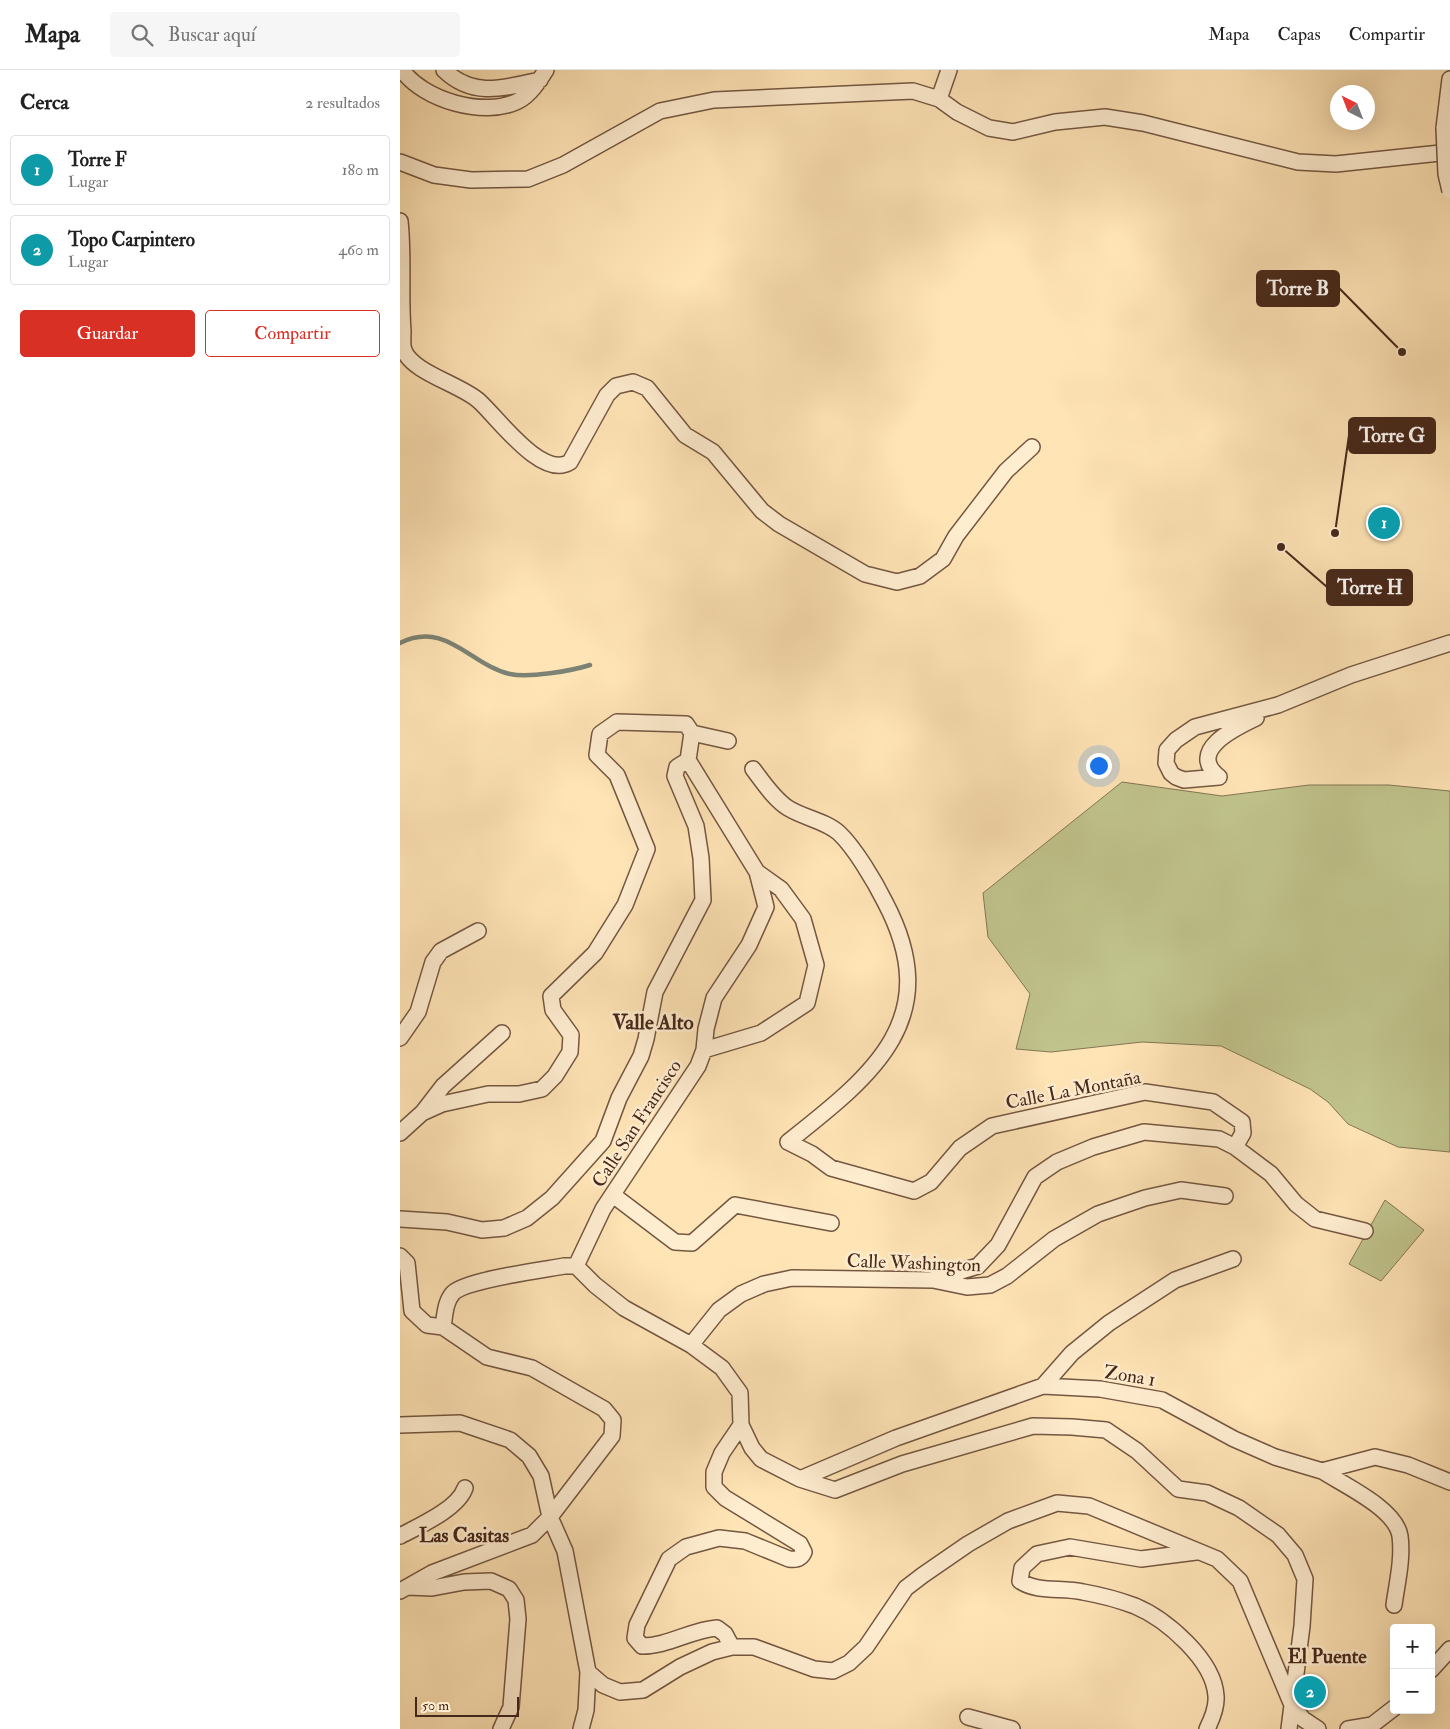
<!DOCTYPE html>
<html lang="es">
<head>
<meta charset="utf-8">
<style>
	body { margin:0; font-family:"IM FELL Double Pica",serif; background:#f6f6f6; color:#222 }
	.controls { position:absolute; right:15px; bottom:15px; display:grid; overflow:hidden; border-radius:5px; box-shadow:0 5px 20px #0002 }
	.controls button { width:45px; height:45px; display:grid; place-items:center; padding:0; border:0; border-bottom:1px solid #e0e0e0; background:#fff; color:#222; font:25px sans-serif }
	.compass { position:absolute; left:930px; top:15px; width:45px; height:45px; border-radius:50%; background:#fff; box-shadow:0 5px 20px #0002; rotate:318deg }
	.scale { position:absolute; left:15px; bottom:12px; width:104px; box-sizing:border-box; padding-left:5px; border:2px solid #46281a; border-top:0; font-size:14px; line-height:18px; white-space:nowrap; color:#46281a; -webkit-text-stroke:4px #ffedd0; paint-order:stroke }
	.you { position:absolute; left:698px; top:695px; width:18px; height:18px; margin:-12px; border:4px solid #fff; border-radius:50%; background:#1a73e8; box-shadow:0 0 0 8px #1a73e833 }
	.badge { display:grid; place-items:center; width:32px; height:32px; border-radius:50%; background:#d93025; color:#fff; font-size:16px; font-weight:700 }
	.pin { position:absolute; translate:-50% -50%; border:2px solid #fff; box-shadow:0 1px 5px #0006 }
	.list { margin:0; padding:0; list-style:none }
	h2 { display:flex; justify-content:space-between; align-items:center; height:65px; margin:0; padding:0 20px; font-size:21px }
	h2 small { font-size:16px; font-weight:400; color:#767676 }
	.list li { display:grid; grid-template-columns:32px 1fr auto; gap:15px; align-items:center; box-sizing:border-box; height:70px; margin:0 10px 10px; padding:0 10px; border:1px solid #e0e0e0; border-radius:5px }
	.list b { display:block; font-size:19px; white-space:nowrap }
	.list p { margin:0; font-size:16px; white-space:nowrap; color:#767676 }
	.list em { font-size:16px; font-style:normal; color:#767676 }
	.actions { display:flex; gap:10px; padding:15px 20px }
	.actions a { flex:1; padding:11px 0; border:1px solid #d93025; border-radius:5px; text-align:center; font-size:18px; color:#d93025 }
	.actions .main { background:#d93025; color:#fff }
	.icon { flex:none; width:28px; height:28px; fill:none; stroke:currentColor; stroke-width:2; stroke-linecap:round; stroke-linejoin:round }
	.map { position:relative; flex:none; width:1050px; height:1659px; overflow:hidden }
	header { display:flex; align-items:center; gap:30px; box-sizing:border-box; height:70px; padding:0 25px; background:#fff; border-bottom:1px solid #e0e0e0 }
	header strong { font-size:24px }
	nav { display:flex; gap:28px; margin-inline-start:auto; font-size:18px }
	.search { width:350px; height:45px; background:#f6f6f6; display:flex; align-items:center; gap:12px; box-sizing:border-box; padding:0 18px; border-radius:5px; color:#767676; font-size:19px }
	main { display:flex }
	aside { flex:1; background:#fff }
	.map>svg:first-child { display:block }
	.green { fill:#c1c48d; stroke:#847654 }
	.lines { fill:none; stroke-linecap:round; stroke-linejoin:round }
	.stream { stroke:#7c8274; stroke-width:4.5 }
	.street-casing { stroke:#745741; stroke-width:18 }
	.street { stroke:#ffedd0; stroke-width:15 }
	.street-bridge-casing { stroke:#745741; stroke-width:18; stroke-linecap:butt }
	.street-bridge { stroke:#ffedd0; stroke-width:15 }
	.labels { text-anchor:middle; stroke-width:5; stroke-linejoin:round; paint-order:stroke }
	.street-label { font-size:19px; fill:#46281a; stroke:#ffedd0 }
	.neighbourhood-label { font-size:20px; font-weight:bold; fill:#46281a; stroke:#ffedd0 }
	.quarter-label { font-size:21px; font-weight:bold; fill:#46281a; stroke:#ffedd0 }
	.leader { fill:none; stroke:#46281a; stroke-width:2 }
	.callout-dot { fill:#46281a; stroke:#ffedd0; stroke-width:2 }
	.callout { fill:#46281a; stroke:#46281a; stroke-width:2 }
	.callout-label { font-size:20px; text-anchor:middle; font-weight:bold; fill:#fff }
</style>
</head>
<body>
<header>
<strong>Mapa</strong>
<div class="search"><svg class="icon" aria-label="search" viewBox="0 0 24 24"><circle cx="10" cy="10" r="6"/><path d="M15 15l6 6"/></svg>Buscar aquí</div>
<nav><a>Mapa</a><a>Capas</a><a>Compartir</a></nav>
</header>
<main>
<aside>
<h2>Cerca<small>2 resultados</small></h2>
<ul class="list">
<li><span class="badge" style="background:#0f9aa8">1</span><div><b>Torre F</b><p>Lugar</p></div><em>180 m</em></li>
<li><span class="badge" style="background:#0f9aa8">2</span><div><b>Topo Carpintero</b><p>Lugar</p></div><em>460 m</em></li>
</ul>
<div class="actions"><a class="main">Guardar</a><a>Compartir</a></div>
</aside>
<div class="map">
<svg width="1050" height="1659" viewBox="0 0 1050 1659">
	<rect width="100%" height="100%" fill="#ffe4b6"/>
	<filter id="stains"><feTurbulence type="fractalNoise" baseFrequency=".004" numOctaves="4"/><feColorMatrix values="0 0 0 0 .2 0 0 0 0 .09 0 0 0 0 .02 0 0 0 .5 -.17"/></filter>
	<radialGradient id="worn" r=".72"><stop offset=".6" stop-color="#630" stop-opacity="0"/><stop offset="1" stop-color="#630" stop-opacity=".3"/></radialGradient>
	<path class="green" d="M 722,712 L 822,726 L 909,715 L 989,715 L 1050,721 L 1050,1082 L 998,1077 L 948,1054 L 928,1032 L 910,1019 L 821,976 L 742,972 L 651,982 L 616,979 L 630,924 L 588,867 L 583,823 Z
		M 985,1130 L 1024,1160 L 981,1211 L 949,1194 Z"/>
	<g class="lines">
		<path class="stream" d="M 0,573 C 46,550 70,595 110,604 C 129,608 171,601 190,595"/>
		<defs>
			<path id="street" d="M 2,0 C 23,30 84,48 118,31 C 130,25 139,11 146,0
				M 44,0 C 73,28 104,18 140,10
				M 539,29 L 549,0
				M 1044,58 L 1050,9
				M 0,92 L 34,105 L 71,110 L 128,109 L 163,95 L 260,41 L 314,30 L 513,21 L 539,29 L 557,42 L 589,58 L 613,62 L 655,52 L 705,47 L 743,53 L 898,92 L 936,94 L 1050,82
				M 0,151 C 4,188 0,225 3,261 C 3,267 2,275 4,280 C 11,302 62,315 79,331 C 98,348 142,410 170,392 L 207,325 L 216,316 L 233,312 L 247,318 L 285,365 L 313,382 L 362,441 L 379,454 L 465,504 L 497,512 L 520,506 L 543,489 L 556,466 L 606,401 L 632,377
				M 292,663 L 328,671
				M 353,699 C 363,712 374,729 388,738 C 404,748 426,751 439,763 C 455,778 475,812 485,832 C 546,948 474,1004 388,1072 L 412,1084 L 431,1098 L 514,1121 L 531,1112 L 560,1078 L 592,1056 L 745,1022 L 813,1032 L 842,1052 L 843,1063 L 835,1077
				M 819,707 L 784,710 L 776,707 L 771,703 L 766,693 L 767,680 L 776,670 L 795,657 L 878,635 L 951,605 L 1050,573
				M 819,707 C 786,681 835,658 856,648
				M 0,968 L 18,942 L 33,892 L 41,881 L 78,861
				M 304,980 L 361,963 L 407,933 L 416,895 L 403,849 L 381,819 L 357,802
				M 23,1042 L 43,1016 L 102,963
				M 0,1063 L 22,1043 L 42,1034 L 88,1024 L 119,1024 L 142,1019 L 155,1006 L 170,982 L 171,965 L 153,940 L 151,926 L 195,883 L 225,835 L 247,779 L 217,705 L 197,685 L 200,664 L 217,652 L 286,654 L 292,663
				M 213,1125 L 275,1172 L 292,1173 L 335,1135 L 431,1153
				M 0,1149 L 47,1152 L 82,1160 L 104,1158 L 127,1148 L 152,1128 L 203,1071 L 219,1028 L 241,986 L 246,969 L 255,922 L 303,830 L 301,788 L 296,756 L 275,706 L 277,697 L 288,690
				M 0,1186 L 7,1193 L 12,1241 L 27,1255 L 43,1257
				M 176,1196 L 203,1139 L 298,996 L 304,980 L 306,959 L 314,928 L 349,875 L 366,837 L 357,802 L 288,690 L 292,663
				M 534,1209 L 578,1196 L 598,1175 L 635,1107 L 657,1092 L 693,1077 L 744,1062 L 819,1069 L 835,1077 L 871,1104 L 896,1134 L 915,1149 L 965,1161
				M 43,1257 C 45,1245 45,1232 53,1223 C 66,1210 142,1200 164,1196 L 176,1196 L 195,1215 L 224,1238 L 291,1275 L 322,1298 L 340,1323 L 341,1355 L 352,1378 L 361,1389 L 400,1409 L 435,1420 L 502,1394 L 633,1356 L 672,1357 L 706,1360 L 737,1381 L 778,1419 L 807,1423 L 839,1438 L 878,1465 L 895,1485 L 905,1509 L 902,1556 L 889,1659
				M 291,1275 L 319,1240 L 341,1224 L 364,1214 L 392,1208 L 533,1210 L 567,1217 L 590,1215 L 607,1206 L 654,1169 L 698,1144 L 745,1128 L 781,1120 L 825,1126
				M 643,1316 L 672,1283 L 709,1253 L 775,1210 L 833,1189
				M 0,1355 L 60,1353 L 110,1370 L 129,1386 L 141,1406 L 150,1447 L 165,1481 L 188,1602 L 203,1615 L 220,1622 L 243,1620 L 280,1597 L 312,1582 L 332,1577 L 354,1577 L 414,1599 L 433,1601 L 449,1593 L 466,1577 L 506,1518 L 523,1505 L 568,1474 L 608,1451 L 657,1433 L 689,1436 L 817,1489 L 840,1511 L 892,1635 L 903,1649 L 918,1659
				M 922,1401 C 944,1415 996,1439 1000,1466 C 1003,1489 997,1513 994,1535
				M 400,1409 L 496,1368 L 643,1316 L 700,1319 L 762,1330 L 834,1369 L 875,1387 L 922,1401 L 975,1387 L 1008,1395 L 1050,1412
				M 0,1466 C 19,1456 58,1439 65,1418
				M 796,1482 L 741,1489 L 670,1477 L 637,1484 L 622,1498 L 620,1511 C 638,1523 662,1517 683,1522 C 700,1525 719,1530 735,1536 C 766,1549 814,1590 816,1626 C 817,1637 812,1649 807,1659
				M 8,1517 L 32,1518 L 64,1512 L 91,1511 L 109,1519 L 116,1530 L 118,1549 L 111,1637 L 101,1659
				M 0,1521 L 32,1503 L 132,1465 L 150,1447 L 212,1366 L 213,1350 L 204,1339 L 132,1298 L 87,1287 L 43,1257
				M 332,1577 L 325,1564 L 317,1558 C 291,1560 268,1576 242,1576 L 235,1568 L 237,1555 L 269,1489 L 286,1477 L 319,1468 L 345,1471 L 389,1489 C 396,1490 401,1489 404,1482 L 400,1474 L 325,1428 L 314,1417 L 314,1402 L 322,1383 L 341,1355
				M 1031,1600 L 1050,1579
				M 568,1647 L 612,1659
				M 181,1659 L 186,1640 L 188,1602
				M 948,1659 L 972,1655 L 994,1638"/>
		</defs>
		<use href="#street" class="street-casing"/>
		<use href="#street" class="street"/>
		<defs>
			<path id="street-bridge" d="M 1044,58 L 1046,104 L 1050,121"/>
		</defs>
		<use href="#street-bridge" class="street-bridge-casing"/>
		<use href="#street-bridge" class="street-bridge"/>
	</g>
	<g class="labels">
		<g class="street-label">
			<text transform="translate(673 1019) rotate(-11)" y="7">Calle La Montaña</text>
			<text transform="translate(236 1053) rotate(-57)" y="7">Calle San Francisco</text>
			<text transform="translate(514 1192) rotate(2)" y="7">Calle Washington</text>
			<text transform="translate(730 1305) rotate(9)" y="7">Zona 1</text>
		</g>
		<g class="neighbourhood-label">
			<text x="64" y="1472">Las Casitas</text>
			<text x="927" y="1593">El Puente</text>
		</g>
		<g class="quarter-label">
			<text x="253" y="959">Valle Alto</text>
		</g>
	</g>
	<path class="leader" d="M1002 282L939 218M935 463L949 365M881 477L927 517"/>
	<g class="callout-dot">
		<circle cx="1002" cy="282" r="5"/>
		<circle cx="935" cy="463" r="5"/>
		<circle cx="881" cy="477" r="5"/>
	</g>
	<g class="callout">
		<rect x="857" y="201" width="82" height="35" rx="5"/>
		<rect x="949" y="348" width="86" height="35" rx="5"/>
		<rect x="927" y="500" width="85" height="35" rx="5"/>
	</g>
	<g class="callout-label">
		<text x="898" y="225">Torre B</text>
		<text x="992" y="372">Torre G</text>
		<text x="970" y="524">Torre H</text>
	</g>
	<rect width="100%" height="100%" filter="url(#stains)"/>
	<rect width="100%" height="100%" fill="url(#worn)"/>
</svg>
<div class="controls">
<button>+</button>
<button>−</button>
</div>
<svg class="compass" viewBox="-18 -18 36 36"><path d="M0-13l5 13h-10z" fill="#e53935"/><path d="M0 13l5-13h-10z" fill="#767676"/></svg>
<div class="scale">50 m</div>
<div class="you"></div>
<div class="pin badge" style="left:984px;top:453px;background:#0f9aa8">1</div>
<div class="pin badge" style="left:910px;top:1622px;background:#0f9aa8">2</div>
</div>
</main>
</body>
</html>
